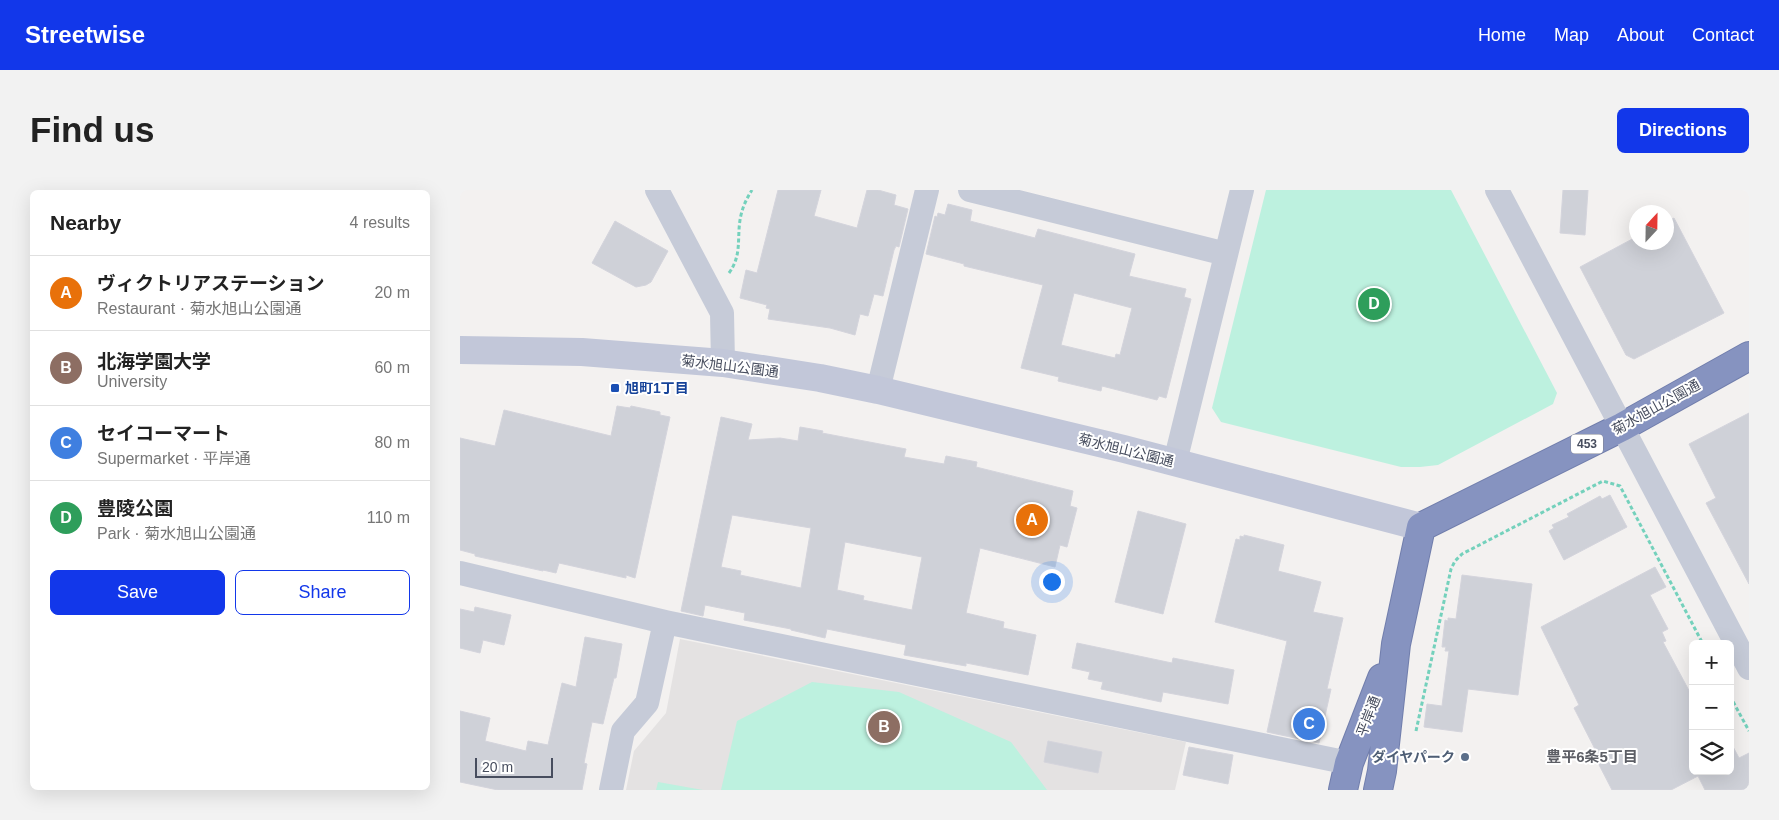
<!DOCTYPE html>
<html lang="en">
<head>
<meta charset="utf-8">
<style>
	body { margin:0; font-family:Helvetica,"Noto Sans JP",sans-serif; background:#f2f2f2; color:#222 }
	.controls { position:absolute; right:15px; bottom:15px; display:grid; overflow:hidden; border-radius:8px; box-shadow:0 5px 20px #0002 }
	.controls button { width:45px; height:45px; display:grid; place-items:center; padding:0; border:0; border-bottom:1px solid #e0e0e0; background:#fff; color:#222; font:25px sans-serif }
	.compass { position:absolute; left:1169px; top:15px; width:45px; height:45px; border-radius:50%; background:#fff; box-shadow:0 5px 20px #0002; rotate:22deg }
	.scale { position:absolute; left:15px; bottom:12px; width:78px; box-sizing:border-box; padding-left:5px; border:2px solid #474d5e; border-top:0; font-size:14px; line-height:18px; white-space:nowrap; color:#474d5e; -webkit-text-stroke:4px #fff; paint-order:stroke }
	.you { position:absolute; left:591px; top:391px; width:18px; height:18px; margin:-12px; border:4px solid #fff; border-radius:50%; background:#1a73e8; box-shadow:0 0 0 8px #1a73e833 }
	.badge { display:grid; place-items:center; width:32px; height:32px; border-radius:50%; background:#1237ea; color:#fff; font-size:16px; font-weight:700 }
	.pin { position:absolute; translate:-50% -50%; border:2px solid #fff; box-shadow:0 1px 5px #0006 }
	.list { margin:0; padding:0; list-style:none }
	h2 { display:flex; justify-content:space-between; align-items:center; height:65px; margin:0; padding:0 20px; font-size:21px }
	h2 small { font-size:16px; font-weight:400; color:#767676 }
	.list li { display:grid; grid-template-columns:32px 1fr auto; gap:15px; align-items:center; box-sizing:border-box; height:75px; padding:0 20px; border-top:1px solid #e0e0e0 }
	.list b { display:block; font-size:19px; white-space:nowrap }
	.list p { margin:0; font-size:16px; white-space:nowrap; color:#767676 }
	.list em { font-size:16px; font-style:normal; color:#767676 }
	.actions { display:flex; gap:10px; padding:15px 20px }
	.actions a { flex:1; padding:11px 0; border:1px solid #1237ea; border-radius:8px; text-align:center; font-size:18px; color:#1237ea }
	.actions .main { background:#1237ea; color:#fff }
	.icon { flex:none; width:28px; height:28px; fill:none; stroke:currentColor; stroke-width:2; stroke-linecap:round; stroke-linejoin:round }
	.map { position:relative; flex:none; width:1289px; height:600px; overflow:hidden; border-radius:8px }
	header { display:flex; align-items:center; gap:30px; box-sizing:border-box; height:70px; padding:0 25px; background:#1237ea; color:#fff }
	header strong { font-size:24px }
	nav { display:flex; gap:28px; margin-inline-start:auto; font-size:18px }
	.intro { display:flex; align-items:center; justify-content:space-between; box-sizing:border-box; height:120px; padding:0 30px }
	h1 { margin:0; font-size:35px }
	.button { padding:12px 22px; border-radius:8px; background:#1237ea; color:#fff; font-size:18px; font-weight:700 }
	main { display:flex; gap:30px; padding:0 30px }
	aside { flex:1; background:#fff; border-radius:8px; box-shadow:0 5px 20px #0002 }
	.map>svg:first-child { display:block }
	.education { fill:#e4e2e2 }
	.green { fill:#bdf1df }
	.building { fill:#cfd1d8; stroke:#d4d4dc; fill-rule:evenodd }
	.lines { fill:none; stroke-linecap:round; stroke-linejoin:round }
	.highway-casing { stroke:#717eac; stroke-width:30 }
	.path { stroke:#74d1bc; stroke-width:3; stroke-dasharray:4 2.5; stroke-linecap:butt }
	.street { stroke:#c6cbd8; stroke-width:24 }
	.secondary { stroke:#c2c7d9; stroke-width:28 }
	.highway { stroke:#8693c0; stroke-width:28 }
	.transit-dot { fill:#1a4fb4; stroke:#fff; stroke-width:2 }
	.service-dot { fill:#5c6f8a; stroke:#fff; stroke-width:2 }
	.labels { text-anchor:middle; stroke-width:4; stroke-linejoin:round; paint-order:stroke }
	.shield { fill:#fff; stroke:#7e828e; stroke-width:1 }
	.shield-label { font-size:12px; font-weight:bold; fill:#474d5e }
	.street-label { font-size:14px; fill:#474d5e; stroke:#fff }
	.transit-label { font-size:14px; font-weight:bold; fill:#164399; stroke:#fff; text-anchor:start }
	.service-label { font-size:14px; font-weight:bold; fill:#4e5e75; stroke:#fff; text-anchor:end }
	.neighbourhood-label { font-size:15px; font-weight:bold; fill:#5c5e65; stroke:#fff }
</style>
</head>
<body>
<header>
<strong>Streetwise</strong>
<nav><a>Home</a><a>Map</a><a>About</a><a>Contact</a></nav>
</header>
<div class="intro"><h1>Find us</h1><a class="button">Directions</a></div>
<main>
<aside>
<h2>Nearby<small>4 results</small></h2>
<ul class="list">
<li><span class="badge" style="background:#e8710a">A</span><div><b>ヴィクトリアステーション</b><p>Restaurant · 菊水旭山公園通</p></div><em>20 m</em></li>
<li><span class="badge" style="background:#8d6e63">B</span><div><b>北海学園大学</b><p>University</p></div><em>60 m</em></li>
<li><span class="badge" style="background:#3f7fe0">C</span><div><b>セイコーマート</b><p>Supermarket · 平岸通</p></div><em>80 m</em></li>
<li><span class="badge" style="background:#2e9e5b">D</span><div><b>豊陵公園</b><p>Park · 菊水旭山公園通</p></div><em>110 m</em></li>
</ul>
<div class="actions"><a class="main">Save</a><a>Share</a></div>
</aside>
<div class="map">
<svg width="1289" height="600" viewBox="0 0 1289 600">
	<rect width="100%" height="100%" fill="#f3f1f0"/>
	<path class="education" d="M 220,449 L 726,552 L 715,600 L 166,600 L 174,561 L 206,523 Z"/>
	<path class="green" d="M 806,0 L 991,0 L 1097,203 L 1093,214 L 978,275 L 960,277 L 941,277 L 761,232 L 752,218 Z
		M 352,492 L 439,502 L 551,552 L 587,600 L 261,600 L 277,531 Z
		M 198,592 L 243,600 L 196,600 Z"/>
	<path class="building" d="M 318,0 L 361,0 L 354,26 L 397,38 L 407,0 L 418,0 L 436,5 L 434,15 L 448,19 L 439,57 L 436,56 L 434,60 L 423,106 L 414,104 L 408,126 L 400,124 L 395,145 L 370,138 L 308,129 L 310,119 L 306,118 L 307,115 L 280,108 L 286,80 L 297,83 Z
		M 1103,0 L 1128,0 L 1125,45 L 1100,43 Z
		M 488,14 L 512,20 L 510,31 L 575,48 L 578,39 L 675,64 L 669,86 L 726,99 L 724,107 L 731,109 L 706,208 L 699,206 L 697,210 L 642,196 L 641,201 L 598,191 L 599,187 L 561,178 L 583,95 L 504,76 L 504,74 L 466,64 L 475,26 L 477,27 L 478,23 L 485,25 ZM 614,103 L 672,118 L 660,165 L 656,164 L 655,168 L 601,155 Z
		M 1214,28 L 1264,123 L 1174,169 L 1166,165 L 1120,77 L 1176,47 L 1176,52 L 1206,52 L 1206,32 Z
		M 155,31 L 208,61 L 191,92 L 186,95 L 176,97 L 132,73 Z
		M 157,216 L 170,218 L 171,216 L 200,222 L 200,225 L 210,227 L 175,388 L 166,385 L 166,388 L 99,373 L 96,383 L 83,380 L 83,381 L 15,366 L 15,364 L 0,360 L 0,248 L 35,256 L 44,220 L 151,246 Z
		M 1289,223 L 1289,394 L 1246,313 L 1256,308 L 1229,254 Z
		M 261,227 L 292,234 L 288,250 L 320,248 L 338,251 L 340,237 L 363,241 L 362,243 L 446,259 L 444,267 L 484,274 L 486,266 L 517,272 L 516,277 L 613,301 L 610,316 L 617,318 L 607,357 L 600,355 L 595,377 L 520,358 L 506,423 L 544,432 L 543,438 L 576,445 L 568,485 L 506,473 L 506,476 L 444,465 L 446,455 L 367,439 L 365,448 L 331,440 L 331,439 L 284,430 L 285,423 L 245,415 L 243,426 L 221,421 ZM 272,325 L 351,338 L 341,398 L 280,385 L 281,381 L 261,377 ZM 385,352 L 462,367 L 452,420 L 403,410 L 404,406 L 377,400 Z
		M 1150,305 L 1167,337 L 1104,370 L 1089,341 L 1094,338 L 1092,335 L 1109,327 L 1107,324 L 1140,306 L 1142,309 Z
		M 678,321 L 726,334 L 703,424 L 655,412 Z
		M 784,345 L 824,355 L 818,381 L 861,392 L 853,422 L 883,428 L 867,499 L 871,499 L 859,553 L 807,542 L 827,451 L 755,432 L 776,349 L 780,350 L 780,346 L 784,347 Z
		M 1195,377 L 1206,397 L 1190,405 L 1208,439 L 1202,442 L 1206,451 L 1203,452 L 1233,508 L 1233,581 L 1270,581 L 1270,551 L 1279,568 L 1289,563 L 1289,600 L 1245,600 L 1238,586 L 1211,600 L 1152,600 L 1135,567 L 1138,565 L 1114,518 L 1119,515 L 1081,437 Z
		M 1002,385 L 1072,394 L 1058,505 L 1008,499 L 1002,542 L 964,537 L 967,514 L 982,516 L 989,461 L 985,461 L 986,457 L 982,457 L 985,430 L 988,431 L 988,428 L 996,429 Z
		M 15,417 L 51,425 L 44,455 L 23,450 L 20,463 L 0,458 L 0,419 L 14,422 Z
		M 125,447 L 162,454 L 156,488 L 154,488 L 143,534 L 132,532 L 124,573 L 127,574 L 122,600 L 38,600 L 0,592 L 0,521 L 30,528 L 25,551 L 66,561 L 68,551 L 88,555 L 102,493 L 116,497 Z
		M 617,453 L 712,473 L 713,468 L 774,480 L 768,514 L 703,502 L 701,512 L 641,499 L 643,492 L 628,489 L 630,482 L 612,478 Z
		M 588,551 L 642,562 L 638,583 L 584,572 Z
		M 729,557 L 773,565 L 768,594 L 723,585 Z"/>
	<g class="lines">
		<defs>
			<path id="highway" d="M 883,600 L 889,573 L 922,488
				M 918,600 L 922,581 L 936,454 L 961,337 L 1162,237 L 1289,166"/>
		</defs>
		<use href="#highway" class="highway-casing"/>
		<path class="path" d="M 269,83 C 283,64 276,46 281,25 C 283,16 287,8 292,0
			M 1270,506 L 1289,541
			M 956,541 L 991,379 L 995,371 L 1002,364 L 1143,291 L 1160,296 L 1243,454"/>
		<path class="street" d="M 197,0 L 262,123 L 263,173
			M 510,0 L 766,64
			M 1037,0 L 1289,478
			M 418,200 L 467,0
			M 715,272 L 782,0
			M 0,383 L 205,432 L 187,513 L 163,541 L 151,600
			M 205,432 L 889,573"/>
		<path class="secondary" d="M 0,160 L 122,162 L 263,173 L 360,188 L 418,200 L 664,259 L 961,337"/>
		<use href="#highway" class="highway"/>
	</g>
	<rect class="transit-dot" x="150" y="193" width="10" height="10" rx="2.5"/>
	<circle class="service-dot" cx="1005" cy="567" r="5"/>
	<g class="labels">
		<rect class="shield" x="1111" y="244.5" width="32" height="19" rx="4"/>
		<g class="shield-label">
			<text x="1127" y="258">453</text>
		</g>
		<g class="street-label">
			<text transform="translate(270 176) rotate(7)" y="5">菊水旭山公園通</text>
			<text transform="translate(1196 217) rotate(-29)" y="5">菊水旭山公園通</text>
			<text transform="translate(666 260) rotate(14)" y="5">菊水旭山公園通</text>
			<text transform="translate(908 526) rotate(-69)" y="5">平岸通</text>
		</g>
		<g class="transit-label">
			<text x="165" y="203">旭町1丁目</text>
		</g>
		<g class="service-label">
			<text x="995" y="572">ダイヤパーク</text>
		</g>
		<g class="neighbourhood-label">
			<text x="1132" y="572">豊平6条5丁目</text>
		</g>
	</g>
</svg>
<div class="controls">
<button>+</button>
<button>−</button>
<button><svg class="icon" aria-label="layers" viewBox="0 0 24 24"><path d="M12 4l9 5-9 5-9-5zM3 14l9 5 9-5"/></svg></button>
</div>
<svg class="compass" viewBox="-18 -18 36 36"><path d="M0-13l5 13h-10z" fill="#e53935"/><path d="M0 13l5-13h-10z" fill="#767676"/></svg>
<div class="scale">20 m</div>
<div class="you"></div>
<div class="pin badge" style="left:572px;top:330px;background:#e8710a">A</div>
<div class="pin badge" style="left:424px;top:537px;background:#8d6e63">B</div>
<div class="pin badge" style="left:849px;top:534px;background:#3f7fe0">C</div>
<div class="pin badge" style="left:914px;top:114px;background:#2e9e5b">D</div>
</div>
</main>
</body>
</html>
